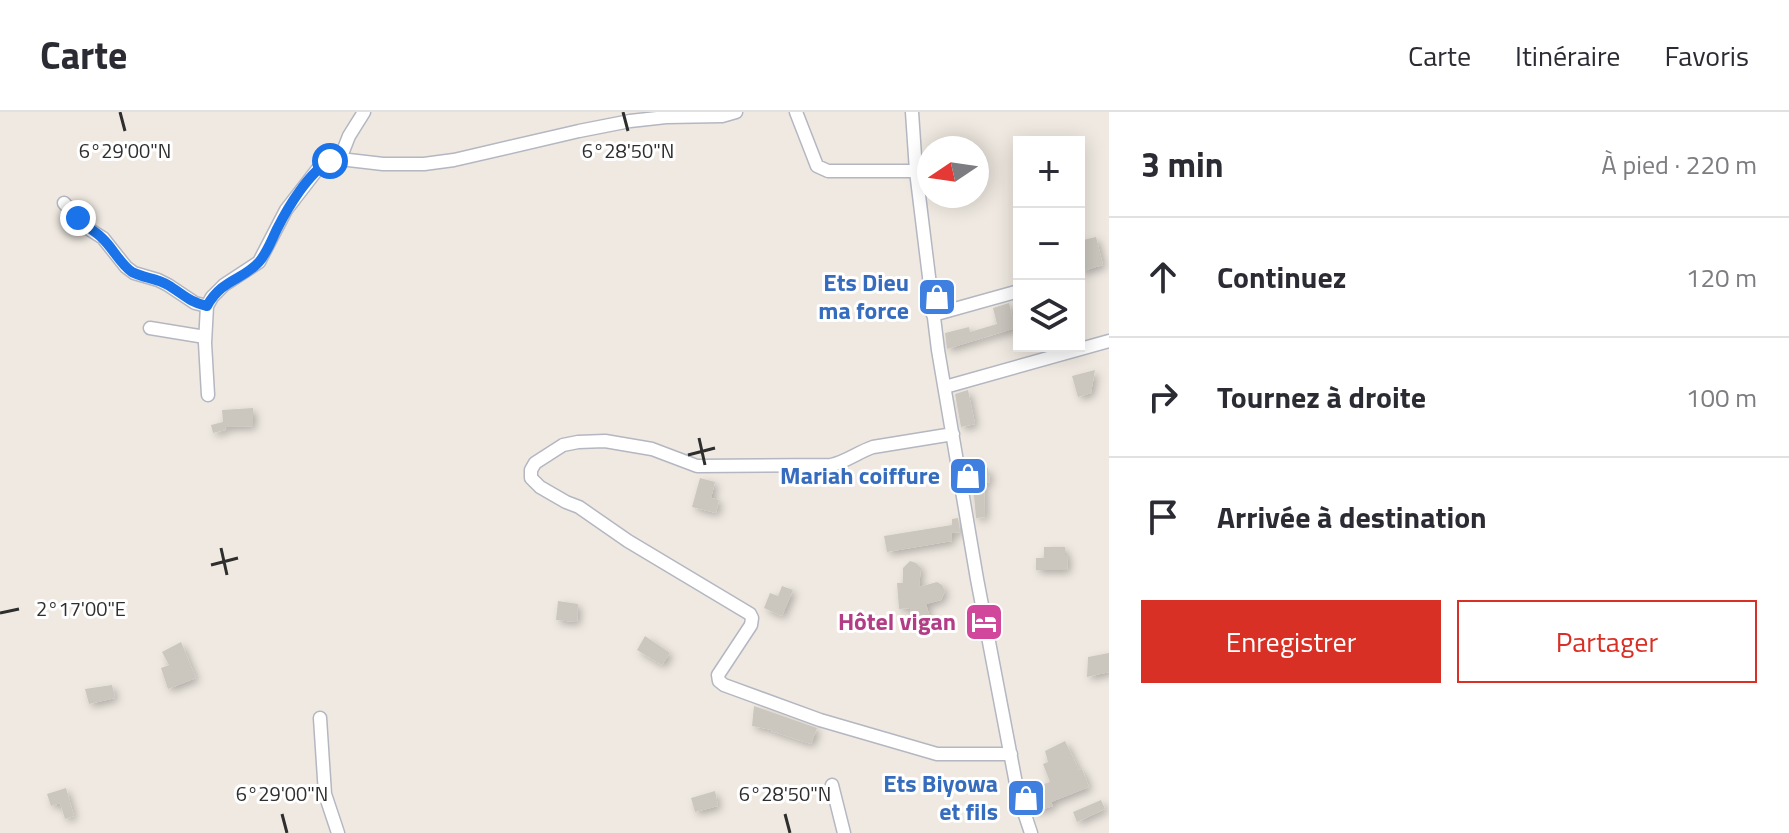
<!DOCTYPE html>
<html lang="fr">
<head>
<meta charset="utf-8">
<style>
	body { margin:0; font-family:"Titillium Web",sans-serif; background:#f7f7f7; color:#2b2b33 }
	.controls { position:absolute; right:24px; top:24px; display:grid; overflow:hidden; border-radius:0px; box-shadow:0 4px 20px #0003 }
	.controls button { width:72px; height:72px; display:grid; place-items:center; padding:0; border:0; border-bottom:2px solid #e1e1e2; background:#fff; color:#2b2b33; font:40px sans-serif }
	.compass { position:absolute; left:917px; top:24px; width:72px; height:72px; border-radius:50%; background:#fff; box-shadow:0 4px 20px #0003; rotate:257deg }
	.stop { position:absolute; width:24px; height:24px; margin:-18px; border:6px solid #1a73e8; border-radius:50%; background:#fff }
	.stop.end { background:#1a73e8; border-color:#fff; box-shadow:0 2px 8px #0008 }
	.list { margin:0; padding:0; list-style:none }
	h2 { display:flex; justify-content:space-between; align-items:center; height:104px; margin:0; padding:0 32px; font-size:34px }
	h2 small { font-size:26px; font-weight:400; color:#7c7c81 }
	.list li { display:grid; grid-template-columns:52px 1fr auto; gap:24px; align-items:center; box-sizing:border-box; height:120px; padding:0 32px; border-top:2px solid #e1e1e2 }
	.list b { display:block; font-size:30px; white-space:nowrap }
	.list em { font-size:26px; font-style:normal; color:#7c7c81 }
	.actions { display:flex; gap:16px; padding:24px 32px }
	.actions a { flex:1; padding:18px 0; border:2px solid #d93025; border-radius:0px; text-align:center; font-size:28px; color:#d93025 }
	.actions .main { background:#d93025; color:#fff }
	.icon { flex:none; width:44px; height:44px; fill:none; stroke:currentColor; stroke-width:2; stroke-linecap:round; stroke-linejoin:round }
	.map { position:relative; flex:none; width:1109px; height:721px; overflow:hidden }
	header { display:flex; align-items:center; gap:48px; box-sizing:border-box; height:112px; padding:0 40px; background:#fff; border-bottom:2px solid #e1e1e2 }
	header strong { font-size:38px }
	nav { display:flex; gap:44px; margin-inline-start:auto; font-size:28px }
	main { display:flex }
	aside { flex:1; background:#fff }
	.map>svg:first-child { display:block }
	.building { fill:#cbc7bf; filter:url(#shadow) }
	.lines { fill:none; stroke-linecap:round; stroke-linejoin:round }
	.minor-casing { stroke:#b4b7c1; stroke-width:15 }
	.minor { stroke:#fff; stroke-width:12 }
	.route { stroke:#1a73e8; stroke-width:10 }
	.ticks { fill:none; stroke:#2e2e2e; stroke-width:3 }
	.labels { text-anchor:middle; stroke-width:6; stroke-linejoin:round; paint-order:stroke }
	.shop-label { font-size:24px; font-weight:bold; fill:#366cbe; stroke:#fff; text-anchor:end }
	.hotel-label { font-size:24px; font-weight:bold; fill:#b23c85; stroke:#fff; text-anchor:end }
	.ticks-label { font-size:20px; text-anchor:middle; fill:#2e2e2e; stroke:#fff; stroke-width:6; stroke-linejoin:round; paint-order:stroke }
</style>
</head>
<body>
<header>
<strong>Carte</strong>
<nav><a>Carte</a><a>Itinéraire</a><a>Favoris</a></nav>
</header>
<main>
<div class="map">
<svg width="1109" height="721" viewBox="0 0 1109 721">
	<defs>
		<filter id="shadow"><feDropShadow dx="3.5" dy="3.5" stdDeviation="4" flood-color="#0004"/></filter>
	</defs>
	<rect width="100%" height="100%" fill="#efe9e1"/>
	<path class="building" d="M 1096,125 L 1103,153 L 1079,160 L 1079,129 Z
		M 1009,191 L 1012,204 L 1019,202 L 1019,215 L 947,237 L 945,221 L 969,215 L 970,220 L 997,212 L 993,196 Z
		M 1095,258 L 1091,281 L 1078,285 L 1072,264 Z
		M 968,278 L 975,312 L 961,315 L 955,282 Z
		M 253,296 L 253,314 L 226,315 L 225,318 L 213,321 L 211,313 L 223,310 L 222,298 Z
		M 976,347 L 977,358 L 988,356 L 990,370 L 984,371 L 985,405 L 976,406 L 973,372 L 970,373 L 966,349 Z
		M 700,366 L 715,370 L 711,386 L 719,388 L 716,401 L 692,395 Z
		M 958,406 L 960,420 L 951,421 L 952,429 L 887,440 L 884,424 L 952,413 L 952,407 Z
		M 1044,435 L 1065,435 L 1065,443 L 1068,443 L 1067,458 L 1036,458 L 1036,446 L 1044,446 Z
		M 910,449 L 916,451 L 921,456 L 919,475 L 937,470 L 942,473 L 945,479 L 941,488 L 926,492 L 930,506 L 928,511 L 922,514 L 913,510 L 910,496 L 899,497 L 897,471 L 903,471 L 903,456 Z
		M 782,474 L 793,478 L 782,504 L 764,496 L 770,481 L 778,484 Z
		M 558,489 L 578,492 L 577,510 L 556,508 Z
		M 645,524 L 670,541 L 662,553 L 637,538 Z
		M 181,530 L 196,566 L 168,577 L 161,556 L 169,553 L 162,540 Z
		M 1109,541 L 1109,560 L 1087,565 L 1088,545 Z
		M 112,573 L 115,586 L 89,592 L 85,577 Z
		M 754,594 L 817,616 L 811,632 L 771,619 L 772,618 L 752,614 Z
		M 1065,629 L 1079,658 L 1082,657 L 1089,675 L 1051,690 L 1053,694 L 1034,700 L 1026,678 L 1050,670 L 1043,652 L 1048,650 L 1045,639 Z
		M 66,676 L 74,704 L 65,707 L 60,691 L 51,694 L 47,682 Z
		M 715,679 L 718,694 L 695,700 L 691,686 Z
		M 1101,688 L 1105,697 L 1077,710 L 1073,700 Z"/>
	<g class="lines">
		<defs>
			<path id="minor" d="M 796,0 L 817,54 L 828,59 L 916,59
				M 912,0 L 916,59 L 938,238 L 977,467 L 1018,682 L 1031,721
				M 340,47 L 349,24 L 364,0
				M 64,91 L 84,114 L 103,126 L 126,155 L 134,161 L 158,168 L 168,173 L 195,191 L 207,194
				M 933,203 L 1019,179
				M 150,216 L 205,225
				M 945,275 L 1109,229
				M 208,283 L 205,231 L 207,194 L 212,185 L 224,173 L 259,150 L 286,98 L 320,54 L 340,47 L 383,52 L 424,52 L 454,48 L 579,19 L 630,9 L 666,5 L 722,4 L 736,0
				M 953,322 L 873,335 C 858,340 846,350 831,353 L 697,354 L 652,337 L 605,329 L 578,330 L 563,333 L 535,351 L 531,358 L 531,366 L 540,375 L 566,390 L 579,395 L 628,429 L 750,502 L 752,506 L 751,513 L 718,563 L 719,569 L 724,573 L 820,608 L 937,642 L 1011,642
				M 320,606 L 325,682 L 338,721
				M 832,673 L 844,721"/>
		</defs>
		<use href="#minor" class="minor-casing"/>
		<use href="#minor" class="minor"/>
	</g>
	<g class="lines">
		<path class="route" d="M 78,106 C 85,115 94,118 102,126 C 113,136 120,152 132,160 C 143,166 157,166 168,173 C 183,182 189,190 207,194 C 222,167 243,168 259,150 C 267,141 272,127 277,117 C 288,95 309,60 330,49"/>
	</g>
	<path class="ticks" d="M 120,0 L 125,19M 623,0 L 628,19M 699,326 L 705,353M 688,343 L 715,336M 221,436 L 227,463M 211,453 L 238,446M 0,501 L 19,497M 282,702 L 287,721M 785,702 L 790,721"/>
	<defs>
		<symbol id="shop-square" viewBox="-11 -11 22 22"><rect x="-9" y="-9" width="18" height="18" rx="4" fill="#3f7fe0" stroke="#fff"/><path d="M-5-2.5h2.3a2.7 3.5 0 0 1 5.4 0H5L5.5 6h-11ZM-1.5-2.5h3a1.5 2.3 0 0 0-3 0Z" fill="#fff"/></symbol>
		<symbol id="hotel-square" viewBox="-11 -11 22 22"><rect x="-9" y="-9" width="18" height="18" rx="4" fill="#d1479c" stroke="#fff"/><path d="M-6-4.5h1.5V1H6V5H4.5V3h-9V5H-6ZM-4 0a1.8 1.8 0 1 1 3.6 0ZM.5 0V-2.5h3Q6-2.5 6 0Z" fill="#fff"/></symbol>
	</defs>
	<g fill-rule="evenodd">
		<use href="#shop-square" x="915" y="163" width="44" height="44"/>
		<use href="#shop-square" x="946" y="342" width="44" height="44"/>
		<use href="#hotel-square" x="962" y="488" width="44" height="44"/>
		<use href="#shop-square" x="1004" y="664" width="44" height="44"/>
	</g>
	<g class="labels">
		<g class="shop-label">
			<text x="909" y="179">Ets Dieu<tspan x="909" dy="28">ma force</tspan></text>
			<text x="940" y="372">Mariah coiffure</text>
			<text x="998" y="680">Ets Biyowa<tspan x="998" dy="28">et fils</tspan></text>
		</g>
		<g class="hotel-label">
			<text x="956" y="518">Hôtel vigan</text>
		</g>
	</g>
	<g class="ticks-label">
		<text x="125" y="46">6°29'00"N</text>
		<text x="628" y="46">6°28'50"N</text>
		<text x="81" y="504">2°17'00"E</text>
		<text x="282" y="689">6°29'00"N</text>
		<text x="785" y="689">6°28'50"N</text>
	</g>
</svg>
<div class="controls">
<button>+</button>
<button>−</button>
<button><svg class="icon" aria-label="layers" viewBox="0 0 24 24"><path d="M12 4l9 5-9 5-9-5zM3 14l9 5 9-5"/></svg></button>
</div>
<svg class="compass" viewBox="-18 -18 36 36"><path d="M0-13l5 13h-10z" fill="#e53935"/><path d="M0 13l5-13h-10z" fill="#7c7c81"/></svg>
<div class="stop" style="left:330px;top:49px"></div>
<div class="stop end" style="left:78px;top:106px"></div>
</div>
<aside>
<h2>3 min<small>À pied · 220 m</small></h2>
<ul class="list">
<li><svg class="icon" aria-label="ahead" viewBox="0 0 24 24"><path d="M12 20V5M6 11l6-6 6 6"/></svg><div><b>Continuez</b></div><em>120 m</em></li>
<li><svg class="icon" aria-label="right" viewBox="0 0 24 24"><path d="M7 20v-9h11M14 6l5 5-5 5"/></svg><div><b>Tournez à droite</b></div><em>100 m</em></li>
<li><svg class="icon" aria-label="arrive" viewBox="0 0 24 24"><path d="M6 21V4h12l-3 4 3 4H6"/></svg><div><b>Arrivée à destination</b></div></li>
</ul>
<div class="actions"><a class="main">Enregistrer</a><a>Partager</a></div>
</aside>
</main>
</body>
</html>
